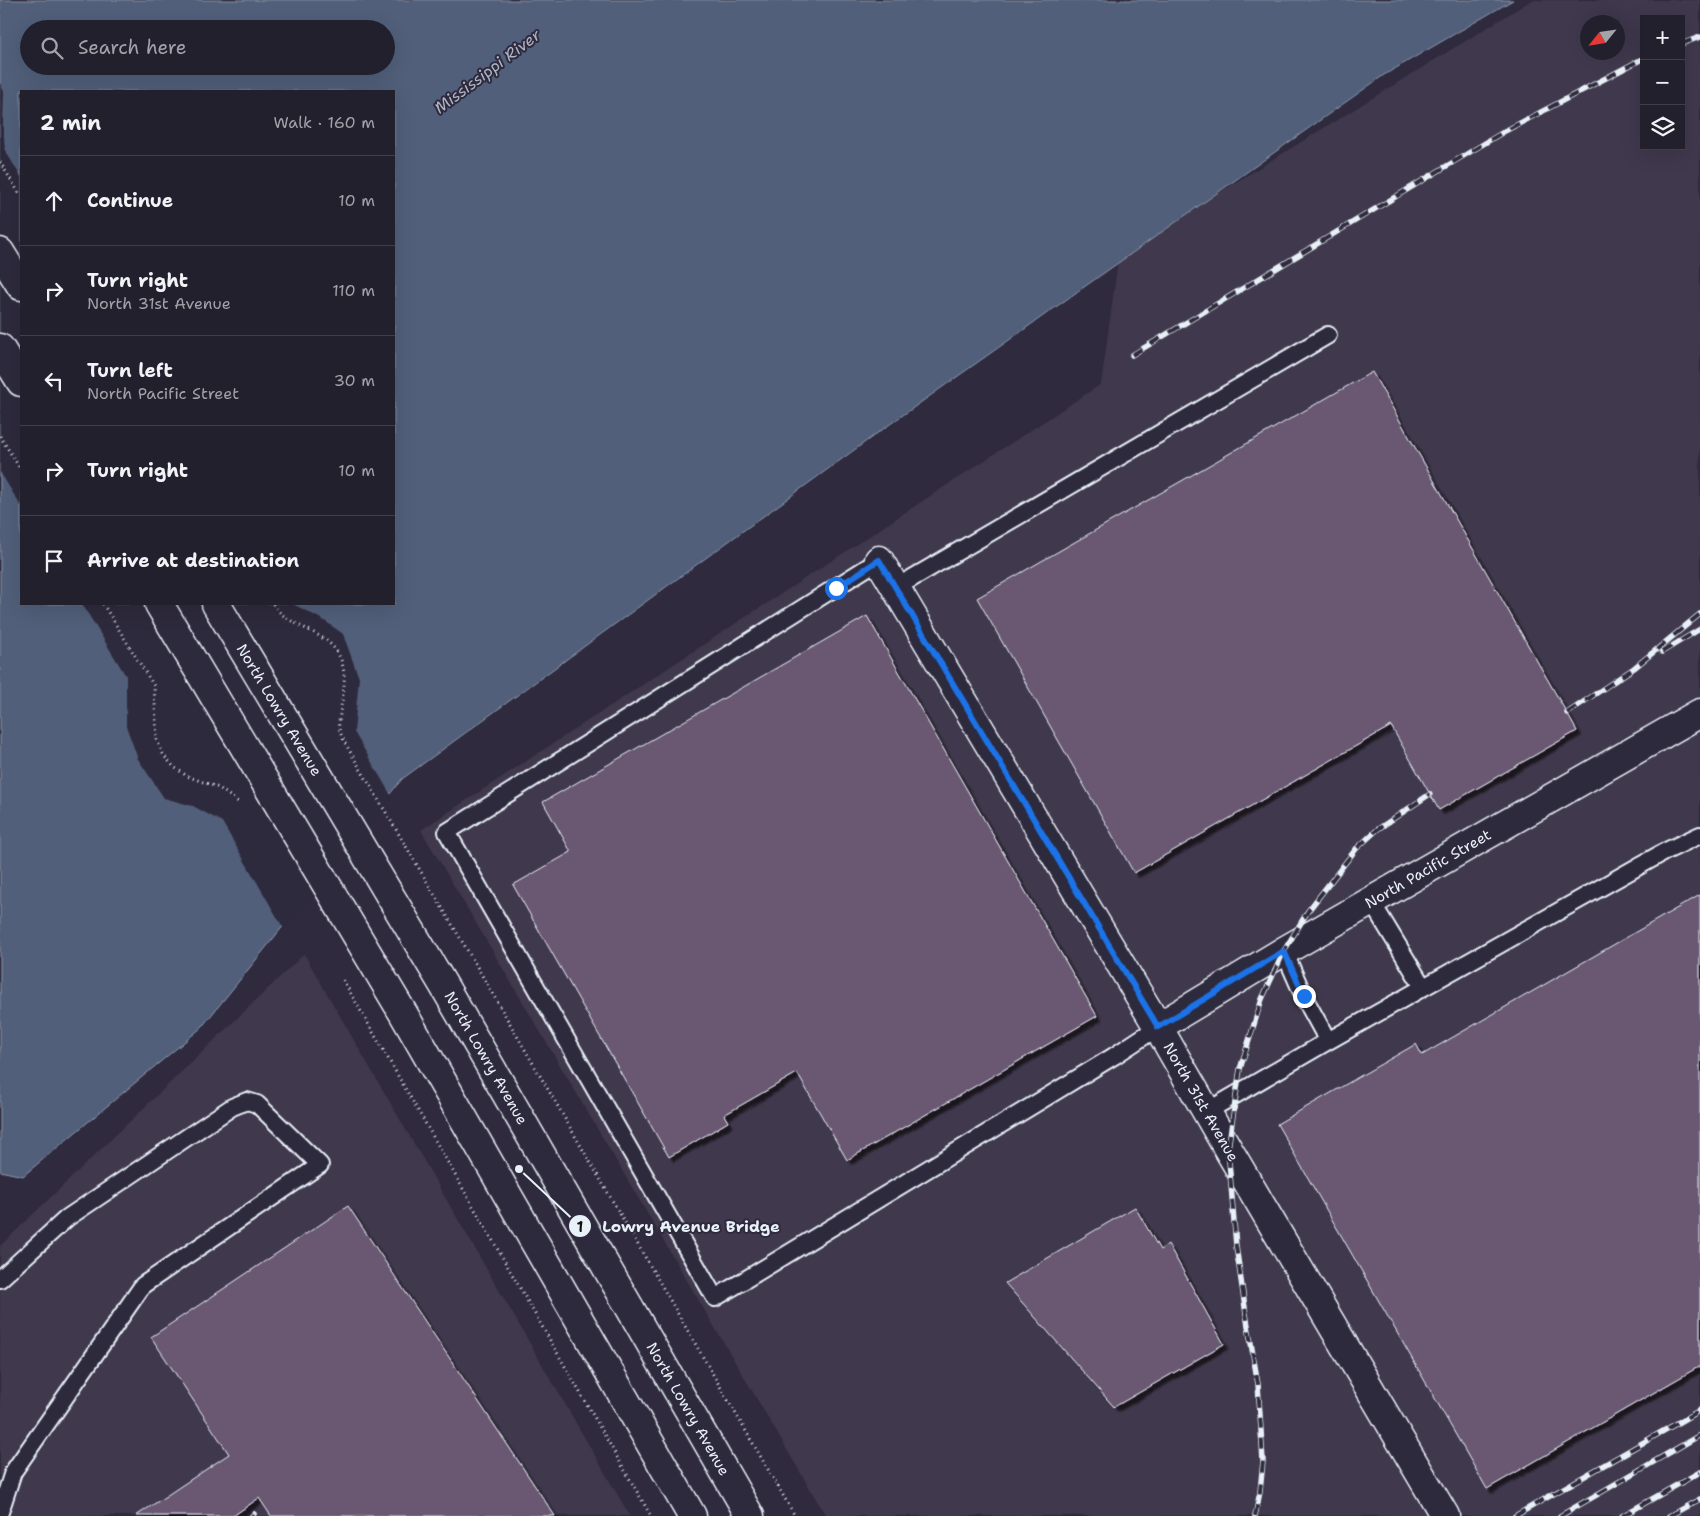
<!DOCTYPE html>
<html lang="en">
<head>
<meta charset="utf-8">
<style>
	body { margin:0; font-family:"Shantell Sans",sans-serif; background:#2f2d3a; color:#f1f3f6 }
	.controls { position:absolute; right:15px; top:15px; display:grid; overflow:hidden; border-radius:0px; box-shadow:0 5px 20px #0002 }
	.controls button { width:45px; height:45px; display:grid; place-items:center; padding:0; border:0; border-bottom:1px solid #403e4a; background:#23202e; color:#f1f3f6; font:25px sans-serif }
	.compass { position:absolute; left:1580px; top:15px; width:45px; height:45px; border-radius:50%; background:#23202e; box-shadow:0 5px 20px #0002; rotate:240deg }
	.stop { position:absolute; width:15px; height:15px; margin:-11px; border:4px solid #1a73e8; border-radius:50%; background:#fff }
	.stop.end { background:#1a73e8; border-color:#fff; box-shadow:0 1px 5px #0008 }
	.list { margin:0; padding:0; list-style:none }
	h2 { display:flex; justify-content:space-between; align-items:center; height:65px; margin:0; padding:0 20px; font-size:21px }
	h2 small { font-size:16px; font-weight:400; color:#a3a3aa }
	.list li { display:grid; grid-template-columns:32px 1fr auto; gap:15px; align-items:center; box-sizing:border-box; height:90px; padding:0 20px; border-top:1px solid #403e4a }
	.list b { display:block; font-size:19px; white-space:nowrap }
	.list p { margin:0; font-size:16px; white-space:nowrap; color:#a3a3aa }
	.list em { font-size:16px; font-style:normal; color:#a3a3aa }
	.icon { flex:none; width:28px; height:28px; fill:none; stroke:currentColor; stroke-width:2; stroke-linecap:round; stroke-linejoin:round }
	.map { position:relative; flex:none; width:1700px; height:1516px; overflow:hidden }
	.search { position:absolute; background:#23202e; box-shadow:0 5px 20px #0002; left:20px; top:20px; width:375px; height:55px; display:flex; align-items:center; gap:12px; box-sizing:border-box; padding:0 18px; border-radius:28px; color:#a3a3aa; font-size:19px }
	.panel { position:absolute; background:#23202e; box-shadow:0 5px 20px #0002; left:20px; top:90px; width:375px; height:515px; border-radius:0px }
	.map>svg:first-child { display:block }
	.built { fill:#41384d; fill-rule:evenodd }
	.water { fill:#515e7a; stroke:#8d99ac; fill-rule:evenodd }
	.pier { fill:#2f2a3d }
	.building { fill:#6a5973; stroke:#e8f1f8; filter:url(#shadow) }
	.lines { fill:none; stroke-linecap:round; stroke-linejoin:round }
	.lane-casing { stroke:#e8f1f8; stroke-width:20 }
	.street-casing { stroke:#e8f1f8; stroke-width:31 }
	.secondary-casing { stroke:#e8f1f8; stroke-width:31 }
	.path { stroke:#e8f1f8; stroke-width:3; stroke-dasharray:1 4; stroke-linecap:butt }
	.lane { stroke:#2f2a3d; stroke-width:16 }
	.street { stroke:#2f2a3d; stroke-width:28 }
	.secondary { stroke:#2f2a3d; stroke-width:28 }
	.rail-casing { stroke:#e8f1f8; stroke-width:5.5 }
	.rail { stroke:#2f2a3d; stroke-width:4; stroke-dasharray:11; stroke-linecap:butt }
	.route { stroke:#1a73e8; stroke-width:6 }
	.labels { text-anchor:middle; stroke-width:4; stroke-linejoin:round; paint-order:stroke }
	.street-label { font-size:15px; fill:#e8f1f8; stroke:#2f2a3d }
	.water-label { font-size:16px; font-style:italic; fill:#acb6c6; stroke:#2f2a3d }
	.leader { fill:none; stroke:#e8f1f8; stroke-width:2 }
	.callout-dot { fill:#e8f1f8; stroke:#2f2a3d; stroke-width:2 }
	.mark-label { font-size:15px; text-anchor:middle; font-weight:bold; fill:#111 }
	.callout-label { font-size:16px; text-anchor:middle; font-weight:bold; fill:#e8f1f8; stroke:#2f2a3d; stroke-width:4; stroke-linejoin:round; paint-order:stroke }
</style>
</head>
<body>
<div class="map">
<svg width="1700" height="1516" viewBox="0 0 1700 1516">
	<defs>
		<filter id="shadow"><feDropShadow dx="4.5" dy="4.5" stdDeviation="1" flood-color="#0009"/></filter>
	</defs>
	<rect width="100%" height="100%" fill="#2f2a3d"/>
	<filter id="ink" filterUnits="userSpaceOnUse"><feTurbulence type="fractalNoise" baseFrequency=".02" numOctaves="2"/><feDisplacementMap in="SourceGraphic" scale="10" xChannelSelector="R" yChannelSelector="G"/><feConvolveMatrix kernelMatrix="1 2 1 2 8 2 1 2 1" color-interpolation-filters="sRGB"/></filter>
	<g filter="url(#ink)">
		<path class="built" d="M 1532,0 L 1700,0 L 1700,1516 L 826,1516 L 421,830 L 1101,384 L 1119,254 ZM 1644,19 L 1681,19 L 1681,146 L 1644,146 ZM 1588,22 L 1618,22 L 1618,52 L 1588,52 Z
			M 304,954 L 630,1516 L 0,1516 L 0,1246 Z"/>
		<path class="water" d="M 0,0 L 1513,0 L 1384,75 L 879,432 L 402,779 L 201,1028 L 23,1176 L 0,1171 ZM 29,29 L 386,29 L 386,66 L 29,66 ZM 21,91 L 394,91 L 394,604 L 21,604 Z"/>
		<path class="pier" d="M 0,83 L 4,92 L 3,123 L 5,150 L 21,177 L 21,506 L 0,472 Z
			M 82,604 L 293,604 L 325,621 L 343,634 L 359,678 L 354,732 L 392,797 L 284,929 L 222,822 L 193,806 L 164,798 L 138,759 L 126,726 L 126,676 Z"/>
		<path class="building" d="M 1372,372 L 1577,731 L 1439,810 L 1391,726 L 1134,873 L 977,598 Z
			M 867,616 L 1097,1016 L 847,1160 L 797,1073 L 724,1115 L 728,1122 L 669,1157 L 513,885 L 571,852 L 543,802 Z
			M 1700,895 L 1700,1366 L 1487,1489 L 1277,1124 L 1416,1044 L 1422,1055 Z
			M 348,1206 L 555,1516 L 271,1516 L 259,1498 L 233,1516 L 136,1516 L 229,1454 L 151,1337 Z
			M 1135,1207 L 1160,1250 L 1168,1244 L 1224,1344 L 1114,1407 L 1005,1283 Z"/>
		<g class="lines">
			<defs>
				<path id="lane" d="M 879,560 L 447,832 L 715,1298 L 1114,1056 L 1158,1027
					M 897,587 L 1328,335
					M 1371,901 L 1423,987
					M 1284,951 L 1304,997 L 1328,1041
					M 1206,1112 L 1328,1041 L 1664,852 L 1700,835
					M 0,1279 L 67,1218 L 232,1107 L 247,1101 L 257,1104 L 320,1165 L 143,1285 L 13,1472 L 0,1512"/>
				<path id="street" d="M 879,560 L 1158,1027"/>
				<path id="secondary" d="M 0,252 L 21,286
					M 0,348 L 21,382
					M 159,604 L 403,1013 L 692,1516
					M 216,604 L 444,986 L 750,1516
					M 1445,1516 L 1228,1149 L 1158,1027 L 1284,951 L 1700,713"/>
			</defs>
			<use href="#lane" class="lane-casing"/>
			<use href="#street" class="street-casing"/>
			<use href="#secondary" class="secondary-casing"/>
			<path class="path" d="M 0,162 L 21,196
				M 0,436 L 21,470
				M 103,604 L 154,686 L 157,740 L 164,756 L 174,767 L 187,776 L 219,788 L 238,802
				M 273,604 C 287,627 322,629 337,652 C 349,671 343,693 340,713 C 340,718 338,724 339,728 C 340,733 343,738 345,743 L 476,965 L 795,1516
				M 343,980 L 651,1516"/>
			<use href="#lane" class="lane"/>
			<use href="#street" class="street"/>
			<use href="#secondary" class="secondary"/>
			<defs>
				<path id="rail" d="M 1681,44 L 1700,37
					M 1132,355 L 1505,131 L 1644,58
					M 1662,652 L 1700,629
					M 1567,713 L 1634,668 L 1700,614
					M 252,1516 L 254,1514
					M 1255,1516 L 1260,1492 L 1263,1461 L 1258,1384 L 1246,1314 L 1236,1246 L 1228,1149 L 1240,1069 L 1262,999 L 1284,951 L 1308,911 L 1356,849 L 1378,829 L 1430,794
					M 1515,1516 L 1700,1410
					M 1560,1516 L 1700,1435
					M 1622,1516 L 1700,1472
					M 1669,1516 L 1700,1499"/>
			</defs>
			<use href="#rail" class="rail-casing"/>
			<use href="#rail" class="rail"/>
		</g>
	</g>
	<g class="lines" filter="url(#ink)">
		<path class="route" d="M 836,588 L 879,560 L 1158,1027 L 1284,951 L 1304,996"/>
	</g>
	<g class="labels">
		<g class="street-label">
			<text transform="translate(279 710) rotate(59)" y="5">North Lowry Avenue</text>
			<text transform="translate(1428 869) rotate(-30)" y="5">North Pacific Street</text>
			<text transform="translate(486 1058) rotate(60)" y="5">North Lowry Avenue</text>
			<text transform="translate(1201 1102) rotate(60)" y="5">North 31st Avenue</text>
			<text transform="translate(688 1409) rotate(60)" y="5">North Lowry Avenue</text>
		</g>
		<g class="water-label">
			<text transform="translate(487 71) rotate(-37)" y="6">Mississippi River</text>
		</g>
	</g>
	<path class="leader" d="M519 1169L580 1226"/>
	<g class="callout-dot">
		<circle cx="519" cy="1169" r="5"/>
		<circle cx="580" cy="1226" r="12"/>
	</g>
	<g class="mark-label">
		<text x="580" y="1232">1</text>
	</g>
	<g class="callout-label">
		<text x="691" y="1232">Lowry Avenue Bridge</text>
	</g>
</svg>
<div class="controls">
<button>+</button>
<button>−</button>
<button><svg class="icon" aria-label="layers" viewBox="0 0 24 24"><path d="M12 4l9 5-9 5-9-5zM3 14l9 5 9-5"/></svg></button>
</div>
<svg class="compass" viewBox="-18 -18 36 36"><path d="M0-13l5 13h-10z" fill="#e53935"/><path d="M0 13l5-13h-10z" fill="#a3a3aa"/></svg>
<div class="stop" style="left:836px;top:588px"></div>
<div class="stop end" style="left:1304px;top:996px"></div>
<div class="search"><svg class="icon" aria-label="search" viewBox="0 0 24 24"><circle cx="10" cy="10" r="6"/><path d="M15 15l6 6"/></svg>Search here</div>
<section class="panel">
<h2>2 min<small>Walk · 160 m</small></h2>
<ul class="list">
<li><svg class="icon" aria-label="ahead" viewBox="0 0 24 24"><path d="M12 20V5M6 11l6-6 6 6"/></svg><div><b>Continue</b></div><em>10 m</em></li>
<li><svg class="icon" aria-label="right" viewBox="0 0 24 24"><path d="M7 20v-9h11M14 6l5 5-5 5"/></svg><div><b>Turn right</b><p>North 31st Avenue</p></div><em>110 m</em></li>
<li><svg class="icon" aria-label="left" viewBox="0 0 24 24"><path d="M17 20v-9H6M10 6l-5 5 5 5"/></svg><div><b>Turn left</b><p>North Pacific Street</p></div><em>30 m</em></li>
<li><svg class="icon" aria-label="right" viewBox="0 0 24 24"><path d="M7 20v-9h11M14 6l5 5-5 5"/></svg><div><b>Turn right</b></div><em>10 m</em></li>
<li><svg class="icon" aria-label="arrive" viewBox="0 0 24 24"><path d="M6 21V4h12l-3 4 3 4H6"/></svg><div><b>Arrive at destination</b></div></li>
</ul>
</section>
</div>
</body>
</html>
